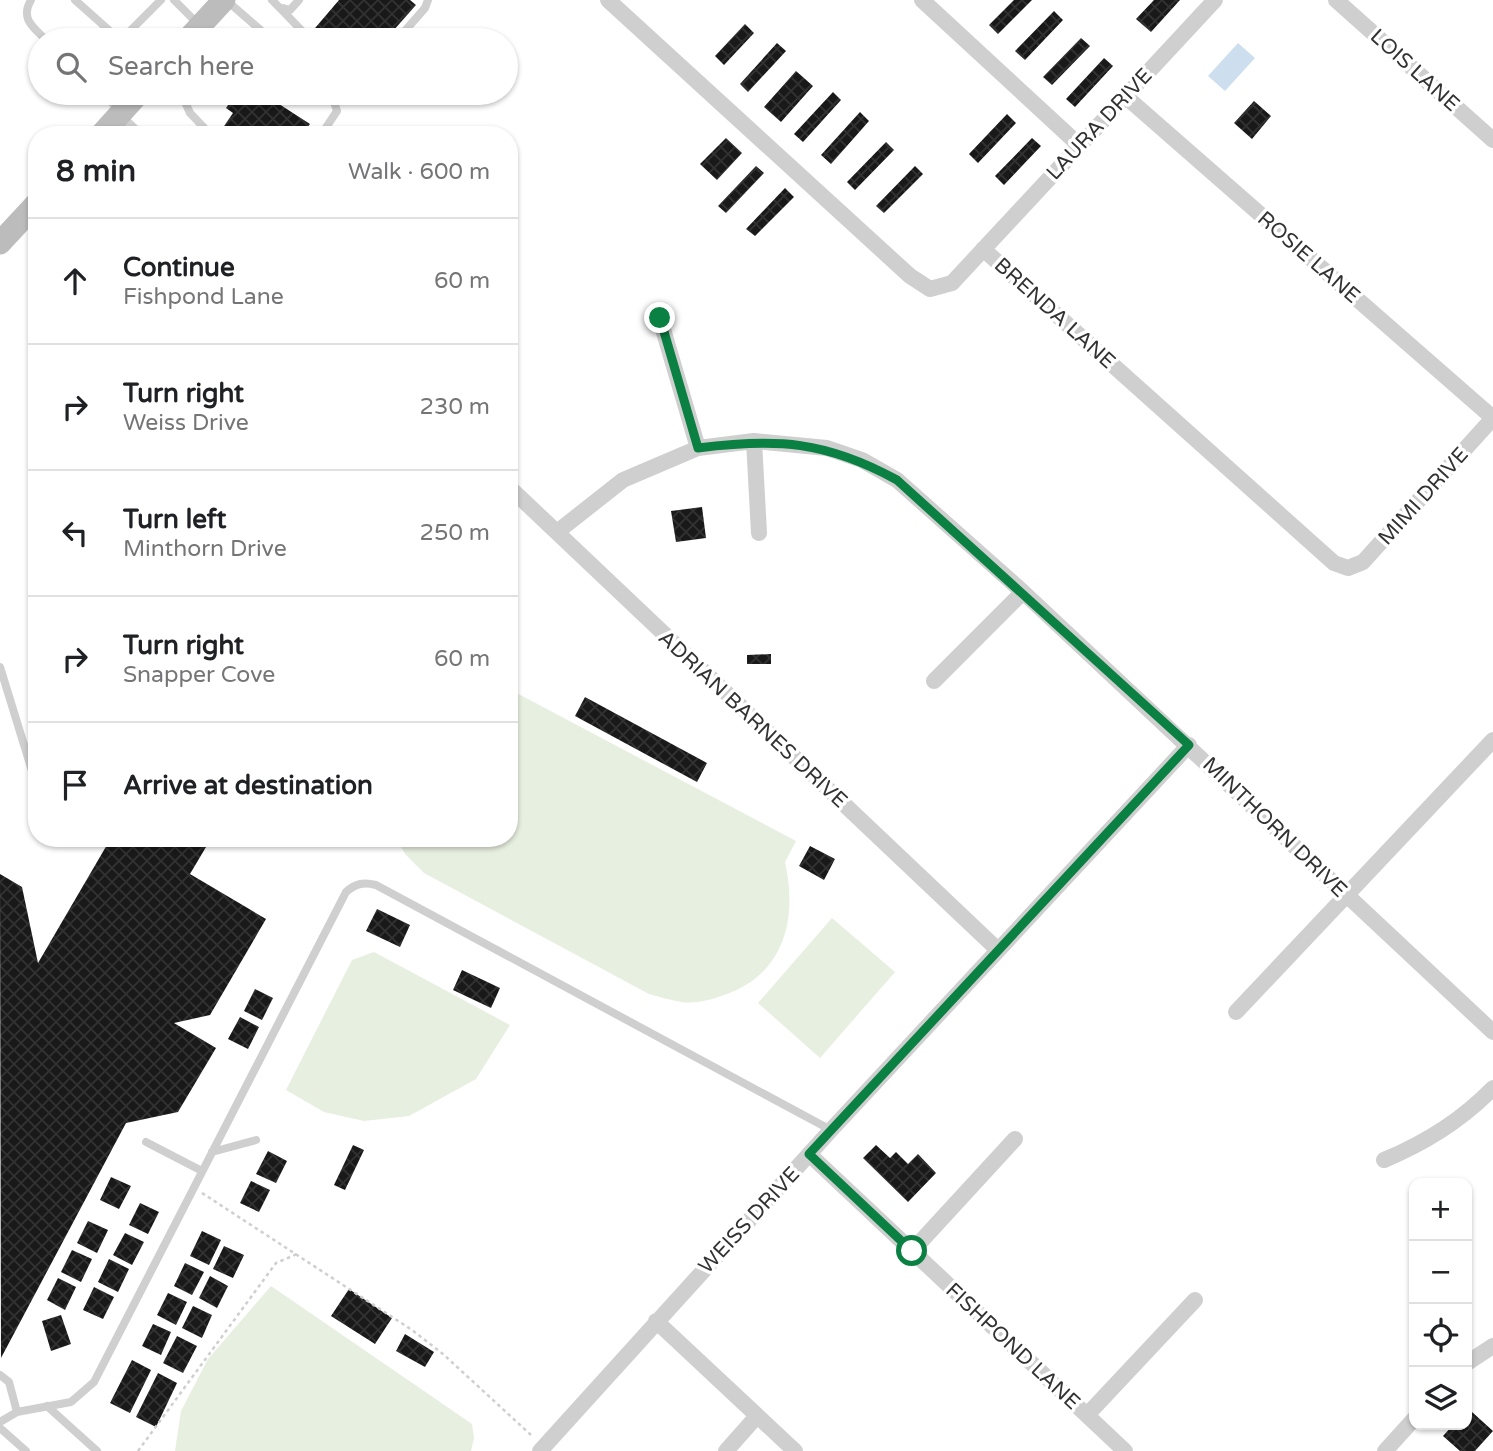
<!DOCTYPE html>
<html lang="en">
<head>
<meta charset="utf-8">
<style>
	body { margin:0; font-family:"Varela Round",sans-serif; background:#f6f6f6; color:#202124 }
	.controls { position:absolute; right:21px; bottom:21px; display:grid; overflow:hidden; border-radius:14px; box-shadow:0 2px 5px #0004 }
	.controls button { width:63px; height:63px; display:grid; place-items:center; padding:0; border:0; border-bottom:2px solid #e0e0e0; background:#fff; color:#202124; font:35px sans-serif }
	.stop { position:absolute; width:21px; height:21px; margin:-16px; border:5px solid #0b8043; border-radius:50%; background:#fff }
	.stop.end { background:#0b8043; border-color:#fff; box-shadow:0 2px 7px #0008 }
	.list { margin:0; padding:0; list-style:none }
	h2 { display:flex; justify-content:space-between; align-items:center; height:91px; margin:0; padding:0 28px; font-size:30px }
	h2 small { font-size:23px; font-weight:400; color:#757577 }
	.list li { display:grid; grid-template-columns:46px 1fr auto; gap:21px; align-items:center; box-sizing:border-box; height:126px; padding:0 28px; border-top:2px solid #e0e0e0 }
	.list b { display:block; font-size:26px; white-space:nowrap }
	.list p { margin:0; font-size:23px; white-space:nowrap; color:#757577 }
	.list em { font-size:23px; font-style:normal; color:#757577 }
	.icon { flex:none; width:38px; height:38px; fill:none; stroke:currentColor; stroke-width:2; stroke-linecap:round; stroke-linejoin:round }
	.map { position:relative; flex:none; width:1493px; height:1451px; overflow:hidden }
	.search { position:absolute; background:#fff; box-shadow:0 2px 5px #0004; left:28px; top:28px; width:490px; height:77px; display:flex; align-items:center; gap:18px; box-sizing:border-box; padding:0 24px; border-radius:38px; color:#757577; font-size:26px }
	.panel { position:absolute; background:#fff; box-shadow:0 2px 5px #0004; left:28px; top:126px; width:490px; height:721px; border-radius:28px }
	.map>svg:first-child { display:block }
	.green { fill:#e7efe0 }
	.water { fill:#cddfee }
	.building { fill:url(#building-cross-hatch) }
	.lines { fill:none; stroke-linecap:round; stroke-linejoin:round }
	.path { stroke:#cfcfcf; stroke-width:2.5; stroke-dasharray:3.5 3.5; stroke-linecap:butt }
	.lane { stroke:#cfcfcf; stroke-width:8 }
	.street { stroke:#cfcfcf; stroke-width:16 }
	.secondary { stroke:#bcbcbc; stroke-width:23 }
	.route { stroke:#0b8043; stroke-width:9 }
	.labels { text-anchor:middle; stroke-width:7; stroke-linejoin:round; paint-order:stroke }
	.street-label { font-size:21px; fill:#323232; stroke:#fff }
</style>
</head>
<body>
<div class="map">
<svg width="1493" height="1451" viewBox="0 0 1493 1451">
	<defs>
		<pattern id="building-cross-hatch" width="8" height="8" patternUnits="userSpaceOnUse" patternTransform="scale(1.75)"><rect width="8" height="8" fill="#191919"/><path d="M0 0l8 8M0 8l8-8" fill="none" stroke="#323232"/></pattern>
	</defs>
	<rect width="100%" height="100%" fill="#fff"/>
	<path class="green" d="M 509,689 L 796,841 L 785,862 C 798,919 784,975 724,995 C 711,1000 695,1004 681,1002 C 670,1000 660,997 649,994 L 424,873 L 405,854 L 396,838 L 509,838 Z
		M 832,918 L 895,972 L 820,1058 L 758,1003 Z
		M 374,952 L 510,1025 L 476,1079 L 409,1116 L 364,1121 L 324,1112 L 286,1090 L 352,960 Z
		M 271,1286 L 472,1424 L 474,1438 L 471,1451 L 175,1451 L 181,1411 L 208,1359 Z"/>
	<path class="water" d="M 1238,43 L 1255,58 L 1225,91 L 1208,76 Z"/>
	<path class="building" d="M 339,0 L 410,0 L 416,5 L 385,40 L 318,40 L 310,34 Z
		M 1014,0 L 1032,0 L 998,34 L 989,25 Z
		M 1154,0 L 1180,0 L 1151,32 L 1136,19 Z
		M 1054,11 L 1063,20 L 1025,60 L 1015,51 Z
		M 745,24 L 754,33 L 724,65 L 715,56 Z
		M 1081,38 L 1090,46 L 1052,85 L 1043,77 Z
		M 777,43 L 786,51 L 748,92 L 740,84 Z
		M 1104,58 L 1113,66 L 1075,107 L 1066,99 Z
		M 796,71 L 813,86 L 781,122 L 764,107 Z
		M 833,92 L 841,100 L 803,142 L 794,134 Z
		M 237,93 L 248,98 L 252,93 L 262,93 L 310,124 L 302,135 L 224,135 L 220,132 L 233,113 L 226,108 Z
		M 1254,101 L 1271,116 L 1252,139 L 1234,123 Z
		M 860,112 L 869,121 L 831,164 L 821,155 Z
		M 1007,114 L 1016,123 L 978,163 L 969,154 Z
		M 726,138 L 742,153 L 717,180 L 700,164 Z
		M 1032,138 L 1041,146 L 1004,185 L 995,176 Z
		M 886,142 L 894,150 L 855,190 L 847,182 Z
		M 756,166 L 764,173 L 726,213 L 718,206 Z
		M 915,166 L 923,174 L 884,213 L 876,206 Z
		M 785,188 L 794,197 L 755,236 L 746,229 Z
		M 702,507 L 706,538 L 676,542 L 671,511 Z
		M 771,654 L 771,664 L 747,664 L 747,655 Z
		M 585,697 L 707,763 L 697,782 L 575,716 Z
		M 111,838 L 191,838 L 206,847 L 190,874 L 266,919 L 210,1015 L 174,1023 L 216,1048 L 178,1112 L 126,1123 L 1,1358 L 0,874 L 22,887 L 38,963 Z
		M 810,846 L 835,859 L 824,880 L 799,866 Z
		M 377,909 L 410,925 L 400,947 L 366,931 Z
		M 462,970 L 500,988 L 491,1008 L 453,990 Z
		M 255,989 L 273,998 L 262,1020 L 244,1011 Z
		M 240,1017 L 259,1027 L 248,1049 L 228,1039 Z
		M 353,1145 L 364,1150 L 345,1190 L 334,1185 Z
		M 876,1145 L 890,1158 L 896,1152 L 908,1164 L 918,1154 L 936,1173 L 908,1202 L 863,1158 Z
		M 268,1151 L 287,1161 L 276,1183 L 256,1174 Z
		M 111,1177 L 131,1186 L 119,1209 L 100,1200 Z
		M 251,1181 L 270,1190 L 259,1212 L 240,1203 Z
		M 140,1203 L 159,1212 L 148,1234 L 129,1225 Z
		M 88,1221 L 108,1230 L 97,1253 L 77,1243 Z
		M 202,1231 L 221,1240 L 209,1265 L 190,1256 Z
		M 125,1233 L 144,1242 L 132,1265 L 113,1255 Z
		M 224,1246 L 244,1255 L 233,1278 L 213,1269 Z
		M 72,1250 L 92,1259 L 81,1282 L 61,1272 Z
		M 109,1259 L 129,1269 L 118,1292 L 98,1282 Z
		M 185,1263 L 204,1272 L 192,1295 L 174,1286 Z
		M 210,1276 L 228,1286 L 217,1308 L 199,1298 Z
		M 58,1278 L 76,1287 L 65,1310 L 47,1300 Z
		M 94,1287 L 114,1297 L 103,1319 L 83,1310 Z
		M 349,1289 L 392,1318 L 375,1344 L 331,1316 Z
		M 168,1293 L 187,1302 L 176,1325 L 157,1315 Z
		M 193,1306 L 212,1315 L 202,1338 L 182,1328 Z
		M 61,1315 L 71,1344 L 51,1351 L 42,1321 Z
		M 153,1324 L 171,1332 L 161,1355 L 142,1346 Z
		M 405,1334 L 434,1352 L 425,1367 L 396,1351 Z
		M 177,1336 L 197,1346 L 183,1373 L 163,1363 Z
		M 132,1360 L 151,1370 L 130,1413 L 110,1403 Z
		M 158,1373 L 177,1383 L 156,1427 L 136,1417 Z
		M 1472,1412 L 1493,1431 L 1475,1451 L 1460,1451 L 1443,1436 L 1453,1425 L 1467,1425 L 1467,1418 Z"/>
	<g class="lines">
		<path class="path" d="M 202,1193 L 412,1330 L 443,1354 L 531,1435
			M 138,1451 L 276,1263 L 297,1254"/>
		<path class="lane" d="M 31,0 C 20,19 33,27 46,40
			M 75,0 L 120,40
			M 174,0 L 199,25
			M 226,0 L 272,40
			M 272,0 L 311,40
			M 283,8 L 290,10 L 299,0
			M 121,40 L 161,0
			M 397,40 L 425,8 L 428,0
			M 101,93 L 120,110
			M 181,93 L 190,113 L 211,135
			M 321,135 L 337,111 L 331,93
			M 0,667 L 37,787
			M 146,1142 L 202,1171
			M 212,1152 L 256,1140
			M 0,1375 L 9,1382 L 17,1412
			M 47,1406 L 97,1451
			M 0,1422 L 17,1412 L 71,1402 L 94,1382 L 346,892 C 356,883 364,882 376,885 L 831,1130
			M 0,1428 L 26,1451"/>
		<path class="street" d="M 608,0 L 910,276 L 930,289 L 952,283 L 1215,0
			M 922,0 L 1079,145
			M 1336,0 L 1493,140
			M 1125,96 L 1493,418
			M 117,117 L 136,135
			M 983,249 L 1334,563 L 1348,568 L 1363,562 L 1493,418
			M 660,319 L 698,448
			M 754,441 L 759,533
			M 509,487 L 998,950
			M 557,532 L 623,480 L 698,448 L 754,441 L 827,448 L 862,460 L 897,480 L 1023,592 L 1493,1032
			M 934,681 L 1023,592
			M 1236,1012 L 1493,740
			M 809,1154 L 1125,1451
			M 1384,1160 C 1425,1143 1462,1120 1493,1088
			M 912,1251 L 1015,1139
			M 656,1321 L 795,1451
			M 1467,1363 L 1493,1346
			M 1087,1415 L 1195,1300
			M 540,1451 L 831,1130 L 1189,745
			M 726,1451 L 757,1416
			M 1385,1451 L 1414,1419"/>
		<path class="secondary" d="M 187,40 L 224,0
			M 101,135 L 139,93
			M 0,243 L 37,203"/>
	</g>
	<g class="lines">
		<path class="route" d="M 660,318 L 698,448 C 777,438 826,441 897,480 L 1189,745 L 809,1154 L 912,1251"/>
	</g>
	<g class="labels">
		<g class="street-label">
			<text transform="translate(1415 70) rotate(42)" y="7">LOIS LANE</text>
			<text transform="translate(1099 124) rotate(-47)" y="7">LAURA DRIVE</text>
			<text transform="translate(1309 257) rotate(41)" y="7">ROSIE LANE</text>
			<text transform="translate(1055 313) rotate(42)" y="7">BRENDA LANE</text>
			<text transform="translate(1423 496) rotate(-48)" y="7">MIMI DRIVE</text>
			<text transform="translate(753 719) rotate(43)" y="7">ADRIAN BARNES DRIVE</text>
			<text transform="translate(1275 827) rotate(44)" y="7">MINTHORN DRIVE</text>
			<text transform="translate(749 1220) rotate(-47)" y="7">WEISS DRIVE</text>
			<text transform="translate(1013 1346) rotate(43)" y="7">FISHPOND LANE</text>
		</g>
	</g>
</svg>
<div class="controls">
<button>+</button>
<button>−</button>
<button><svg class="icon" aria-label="locate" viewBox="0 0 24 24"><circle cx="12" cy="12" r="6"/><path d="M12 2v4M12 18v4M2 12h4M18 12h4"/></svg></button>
<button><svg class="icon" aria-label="layers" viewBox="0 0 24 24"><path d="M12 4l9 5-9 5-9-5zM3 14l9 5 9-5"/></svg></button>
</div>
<div class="stop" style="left:912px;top:1251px"></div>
<div class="stop end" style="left:660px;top:318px"></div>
<div class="search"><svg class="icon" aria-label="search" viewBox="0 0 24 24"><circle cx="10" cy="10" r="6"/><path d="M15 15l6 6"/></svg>Search here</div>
<section class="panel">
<h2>8 min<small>Walk · 600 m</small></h2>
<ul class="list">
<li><svg class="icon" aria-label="ahead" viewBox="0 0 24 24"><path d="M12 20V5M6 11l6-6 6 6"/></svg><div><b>Continue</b><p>Fishpond Lane</p></div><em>60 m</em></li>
<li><svg class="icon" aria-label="right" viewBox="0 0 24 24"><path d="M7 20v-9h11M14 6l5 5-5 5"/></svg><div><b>Turn right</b><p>Weiss Drive</p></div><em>230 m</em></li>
<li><svg class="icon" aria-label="left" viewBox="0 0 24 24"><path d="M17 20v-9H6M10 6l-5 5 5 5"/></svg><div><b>Turn left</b><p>Minthorn Drive</p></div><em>250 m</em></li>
<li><svg class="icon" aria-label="right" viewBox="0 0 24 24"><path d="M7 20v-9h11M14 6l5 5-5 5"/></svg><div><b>Turn right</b><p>Snapper Cove</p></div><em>60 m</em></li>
<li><svg class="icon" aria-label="arrive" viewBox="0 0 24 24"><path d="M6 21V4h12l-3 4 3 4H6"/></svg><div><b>Arrive at destination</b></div></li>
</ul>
</section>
</div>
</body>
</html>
